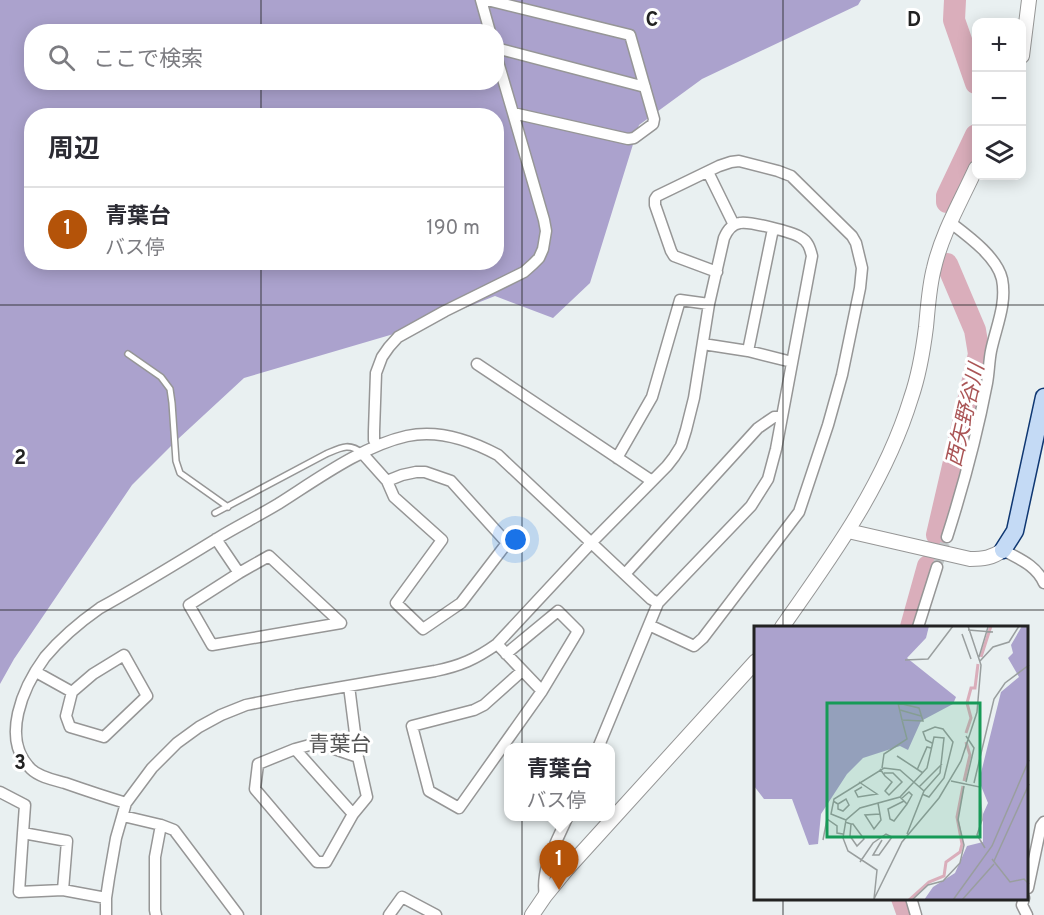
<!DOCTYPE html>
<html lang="ja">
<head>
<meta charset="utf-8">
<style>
	body { margin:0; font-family:Overpass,"Noto Sans JP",sans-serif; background:#f7f7f7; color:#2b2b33 }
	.controls { position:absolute; right:18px; top:18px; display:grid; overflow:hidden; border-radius:12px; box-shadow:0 3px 15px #0003 }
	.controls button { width:54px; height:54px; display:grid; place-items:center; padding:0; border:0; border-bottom:2px solid #e1e1e2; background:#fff; color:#2b2b33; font:30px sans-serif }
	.you { position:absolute; left:516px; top:540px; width:21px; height:21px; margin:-15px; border:4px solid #fff; border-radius:50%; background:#1a73e8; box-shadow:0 0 0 9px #1a73e833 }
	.badge { display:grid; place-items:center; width:39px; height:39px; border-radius:50%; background:#b45309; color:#fff; font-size:20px; font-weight:700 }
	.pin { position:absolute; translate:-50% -50px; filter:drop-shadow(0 2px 3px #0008) }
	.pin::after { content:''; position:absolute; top:32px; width:21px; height:18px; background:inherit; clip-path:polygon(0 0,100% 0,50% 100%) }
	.popup { position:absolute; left:504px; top:743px; width:111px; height:78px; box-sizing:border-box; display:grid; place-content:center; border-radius:12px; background:#fff; filter:drop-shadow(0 2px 4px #0005); font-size:20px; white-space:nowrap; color:#7c7c81 }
	.popup b { font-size:22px; color:#2b2b33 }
	.popup::after { content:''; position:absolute; left:50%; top:100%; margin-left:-12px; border:12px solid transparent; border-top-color:#fff }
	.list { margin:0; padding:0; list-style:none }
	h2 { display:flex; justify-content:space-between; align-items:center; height:78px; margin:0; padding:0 24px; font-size:26px }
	h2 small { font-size:20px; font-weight:400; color:#7c7c81 }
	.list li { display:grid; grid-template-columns:39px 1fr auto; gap:18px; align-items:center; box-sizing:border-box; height:84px; padding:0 24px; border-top:2px solid #e1e1e2 }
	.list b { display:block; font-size:22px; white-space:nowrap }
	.list p { margin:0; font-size:20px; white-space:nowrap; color:#7c7c81 }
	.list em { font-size:20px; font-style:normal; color:#7c7c81 }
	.icon { flex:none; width:33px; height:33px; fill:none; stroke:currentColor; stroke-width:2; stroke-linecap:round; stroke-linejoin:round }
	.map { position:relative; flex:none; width:1044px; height:915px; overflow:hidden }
	.search { position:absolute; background:#fff; box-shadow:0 3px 15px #0003; left:24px; top:24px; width:480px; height:66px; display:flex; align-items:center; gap:15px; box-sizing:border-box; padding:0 21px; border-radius:24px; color:#7c7c81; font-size:22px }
	.panel { position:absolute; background:#fff; box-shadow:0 3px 15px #0003; left:24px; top:108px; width:480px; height:162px; border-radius:24px }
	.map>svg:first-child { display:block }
	.forest { fill:#aba2cd; fill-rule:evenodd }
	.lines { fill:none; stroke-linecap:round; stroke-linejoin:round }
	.river { stroke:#daaebb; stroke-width:22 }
	.minor-tunnel { stroke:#c1c7c8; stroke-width:10; stroke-dasharray:10 5; stroke-linecap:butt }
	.service-casing { stroke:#969696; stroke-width:8 }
	.minor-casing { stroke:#969696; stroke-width:13 }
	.tertiary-casing { stroke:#969696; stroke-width:16 }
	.secondary-casing { stroke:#0f3772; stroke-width:19 }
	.service { stroke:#fff; stroke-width:5 }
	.minor { stroke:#fff; stroke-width:10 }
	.tertiary { stroke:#fff; stroke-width:14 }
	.secondary { stroke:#c4daf5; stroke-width:16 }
	.grid { fill:none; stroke:#222; stroke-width:1.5; stroke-opacity:0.55 }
	.labels { text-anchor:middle; stroke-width:6; stroke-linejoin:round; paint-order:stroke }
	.water-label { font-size:21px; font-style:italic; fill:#aa5556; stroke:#fff }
	.neighbourhood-label { font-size:21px; fill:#555; stroke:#fff }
	.inset-river { fill:none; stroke:#daaebb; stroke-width:3 }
	.inset-road { fill:none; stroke:#999e9e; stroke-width:1.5 }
	.view { fill:#169a57; fill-opacity:0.15; stroke:#169a57; stroke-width:3 }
	.inset-edge { fill:none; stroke:#222; stroke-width:3 }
	.grid-label { font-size:20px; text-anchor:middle; font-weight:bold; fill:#222; stroke:#fff; stroke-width:6; stroke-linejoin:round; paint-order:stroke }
</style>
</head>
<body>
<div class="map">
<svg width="1044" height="915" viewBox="0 0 1044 915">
	<rect width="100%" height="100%" fill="#e9f0f1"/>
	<path class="forest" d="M 0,0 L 861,0 L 858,5 L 702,79 L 639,125 L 590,283 L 553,318 L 495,296 L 414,328 L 244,378 L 178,439 L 132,485 L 14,659 L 0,684 ZM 32,32 L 496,32 L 496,82 L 32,82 ZM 32,116 L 496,116 L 496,262 L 32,262 Z"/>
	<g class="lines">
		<path class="river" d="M 955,0 L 954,20 L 976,83
			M 947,202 L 947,196 L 976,135
			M 937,535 L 979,354 L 975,330 L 947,264
			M 911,627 L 928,566
			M 902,898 L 908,915"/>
		<path class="minor-tunnel" d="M 937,567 L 947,537"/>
		<defs>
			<path id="service" d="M 128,354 L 161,377 L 170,389 L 172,403 L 176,461 L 180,473 L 228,507
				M 215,513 L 326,454 C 340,448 349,442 362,453"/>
			<path id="minor" d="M 481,0 L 490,32
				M 487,0 L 630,35 L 654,119 L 653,124 L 634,138 L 628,139 L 513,113 L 496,55
				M 496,48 L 645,87
				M 708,172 L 734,225
				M 703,344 L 748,351 L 792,362
				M 748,351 L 773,229
				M 477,364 L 652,481
				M 377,446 L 374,440 L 374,431 L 376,373 L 382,357 L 389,347 L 398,337 L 445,311 L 524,272 L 533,264 L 539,258 L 543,249 L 546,231 L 544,220 L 513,113
				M 362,453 L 387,481 L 394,497 L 442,540 L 396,603 L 423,629 L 461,603 L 507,543 L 451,481 L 425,472 L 416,472 L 402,475 L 387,481
				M 617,458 L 652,397 L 680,300 L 709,304
				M 947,537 C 963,487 977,435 987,383 C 989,372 989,361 991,351 C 996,327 1007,304 1002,279 C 997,257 968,236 951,223
				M 216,539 L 239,573 L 269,556 L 341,623 L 212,645 L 189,605 L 239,573
				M 1003,550 C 1019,559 1036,565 1044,583
				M 625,574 L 758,428 L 774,417 L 782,417
				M 649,625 L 694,646 L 703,638 L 799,512 L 828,425 L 842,375 L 860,288 L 862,268 L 856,243 L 852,236 L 791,176 L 778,171 L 739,161 L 731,162 L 719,166 L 657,196 L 655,199 L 655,205 L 671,251 L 674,256 L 717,272
				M 918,627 L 937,567
				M 497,644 L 542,691 L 578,631 L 558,611 L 506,654
				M 522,671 L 484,705 L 474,710 L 412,726 L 429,791 L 459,808 L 542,691
				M 36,672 L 72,692 L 93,674 L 124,655 L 147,696 L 104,737 L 70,727 L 66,716 L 72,692
				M 349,686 L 358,757 L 367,797 L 353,814 L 326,862 L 317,862 L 255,789 L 258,764 L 295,749 L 317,743 L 358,757
				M 295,749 L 353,814
				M 0,792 L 25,805 L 23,833 L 67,841 L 63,890 L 106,898
				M 126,803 C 106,797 85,790 65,783 C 54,780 39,777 31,769 C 0,739 23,687 45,657 C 61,638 80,622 100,608 C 140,586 179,562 218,538 C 238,526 258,516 278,504 C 316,480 362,446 407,436 C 439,429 470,440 498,455 L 651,599 L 658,603
				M 123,816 L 161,825 L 174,830 L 238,915
				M 23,833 L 19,892 L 63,890
				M 1028,888 L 1041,826 L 1044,822
				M 545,896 C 540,869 557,841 568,816
				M 911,898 L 916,915
				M 1024,898 L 1022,905 L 1027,915
				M 106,915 L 106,898 L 109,878 L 116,838 L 126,803 L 152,768 L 177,743 L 199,727 L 221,715 L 246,705 L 296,695 L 435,671 C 460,666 476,659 497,644 L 592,542 L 667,466 L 674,457 L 681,446 L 686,430 L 694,398 L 709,304 L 724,238 C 727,231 731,224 740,223 C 749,221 792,232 800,237 C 808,241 810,248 812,256 L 776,449 L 768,479 L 751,506 L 658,603 L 598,748
				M 156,915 L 155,910 L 155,857 L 161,825
				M 389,915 L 402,897 L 436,915"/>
			<path id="tertiary" d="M 1022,56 L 1029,0
				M 848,531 L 970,559 C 983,559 992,558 1003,550
				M 782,627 C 833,555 885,483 911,398 C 919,375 923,351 926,327 C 928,307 929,287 934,268 C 942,233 961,201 976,168
				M 532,915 L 545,896 L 567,869 L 756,661"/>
			<path id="secondary" d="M 1003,550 L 1015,531 L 1044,397"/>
		</defs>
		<use href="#service" class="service-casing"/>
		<use href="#minor" class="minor-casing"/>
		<use href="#tertiary" class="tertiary-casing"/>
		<use href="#secondary" class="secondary-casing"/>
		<use href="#service" class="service"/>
		<use href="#minor" class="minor"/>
		<use href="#tertiary" class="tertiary"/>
		<use href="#secondary" class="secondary"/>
	</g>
	<path class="grid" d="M 261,0 L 261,32M 522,0 L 522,915M 783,0 L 783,627M 261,82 L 261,116M 261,262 L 261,915M 0,305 L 1044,305M 0,610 L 1044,610M 783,898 L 783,915"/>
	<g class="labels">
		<g class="water-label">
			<text transform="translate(965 415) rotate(-77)" y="7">西矢野谷川</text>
		</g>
		<g class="neighbourhood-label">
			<text x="340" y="751">青葉台</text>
		</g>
	</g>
	<g transform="translate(754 626)">
		<rect width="274" height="274" fill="#e9f0f1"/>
		<path d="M 0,0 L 175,0 L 172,12 L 153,32 L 202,71 L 199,78 L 167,95 L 154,124 L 146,120 L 109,132 L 93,148 L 67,188 L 64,218 L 55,219 L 38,173 L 10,173 L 0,160 ZM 268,0 L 274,0 L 274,274 L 170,274 L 179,261 L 201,247 L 213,220 L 229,216 L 229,188 L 234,177 L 225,155 L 247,66 L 265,51 L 254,32 L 259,27 L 257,19 Z" fill="#aba2cd"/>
		<path class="inset-river" d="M 227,31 L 237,0M 212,107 L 217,92 L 213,77 L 217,62 L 221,62 L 224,38M 210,155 L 216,129 L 212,116M 155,274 L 175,256 L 190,250 L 192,236 L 206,226 L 208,218 L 203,191 L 209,160"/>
		<path class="inset-road" d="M 214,4 L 239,6M 208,8 L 217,33M 225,31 L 234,1M 151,34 L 174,33 L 199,0M 226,35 L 239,21 L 255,16 L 265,0M 144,77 L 165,82 L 169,95 L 148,94 ZM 146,84 L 167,90M 143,130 L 169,147M 128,142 L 130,128 L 153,113 L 148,94M 126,143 L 131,150 L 138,156 L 131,165 L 135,169 L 148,156 L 139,147 L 130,147M 163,144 L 173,121 L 177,122M 197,155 L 226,161 L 228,194 L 223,209 L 231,222M 105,156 L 123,168 L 104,171 L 101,165 L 108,161M 212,156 L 220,122 L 212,110M 220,157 L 240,73 L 251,57 L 275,39M 165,161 L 188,138M 168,168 L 175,171 L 190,152 L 199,116 L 189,103 L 181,101 L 169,106 L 172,114 L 178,117M 146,171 L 153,178 L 158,169 L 155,166 L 147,173M 79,175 L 84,178 L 92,173 L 95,179 L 89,185 L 84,183 L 84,178M 150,175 L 134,183 L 136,193 L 140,195 L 153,178M 124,177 L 127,194 L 120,203 L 111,189 L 126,188M 92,194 L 77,188 L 80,173 L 130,142 L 146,144 L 170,165M 91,196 L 97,198 L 99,198 L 110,213 L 103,220 L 96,210 L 97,198M 69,214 L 73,193 L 83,200 L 83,207 L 89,208M 238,233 L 256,256 L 270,253 L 275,258M 240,235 L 275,158M 106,236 L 119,217 L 132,208 L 138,211 L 125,229 L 119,229 L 128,214M 120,273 L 123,244 L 94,225 L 89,212 L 92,194 L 106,182 L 146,171 L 173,142 L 180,111 L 190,112 L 186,147 L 170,165 L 153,208M 120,273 L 148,216 L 185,172 L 207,135 L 223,86 L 227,39 L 214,0M 158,274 L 174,259 L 189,255 L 206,237 L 210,219 L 204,194 L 210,160M 199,274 L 238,220 L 275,134M 208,274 L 240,238"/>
		<path class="view" d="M 73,77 L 226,77 L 226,211 L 73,211 Z"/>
		<rect width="274" height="274" class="inset-edge"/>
	</g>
	<g class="grid-label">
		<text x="652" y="26">C</text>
		<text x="914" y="26">D</text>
		<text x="20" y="464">2</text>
		<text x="20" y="769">3</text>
	</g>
</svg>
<div class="controls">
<button>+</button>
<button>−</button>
<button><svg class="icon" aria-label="layers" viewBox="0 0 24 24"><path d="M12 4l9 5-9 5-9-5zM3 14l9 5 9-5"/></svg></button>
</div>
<div class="you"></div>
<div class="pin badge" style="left:559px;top:890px">1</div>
<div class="popup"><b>青葉台</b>バス停</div>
<div class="search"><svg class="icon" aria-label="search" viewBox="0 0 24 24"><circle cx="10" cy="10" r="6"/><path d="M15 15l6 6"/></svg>ここで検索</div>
<section class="panel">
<h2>周辺<small></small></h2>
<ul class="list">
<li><span class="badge">1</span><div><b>青葉台</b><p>バス停</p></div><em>190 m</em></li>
</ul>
</section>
</div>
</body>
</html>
